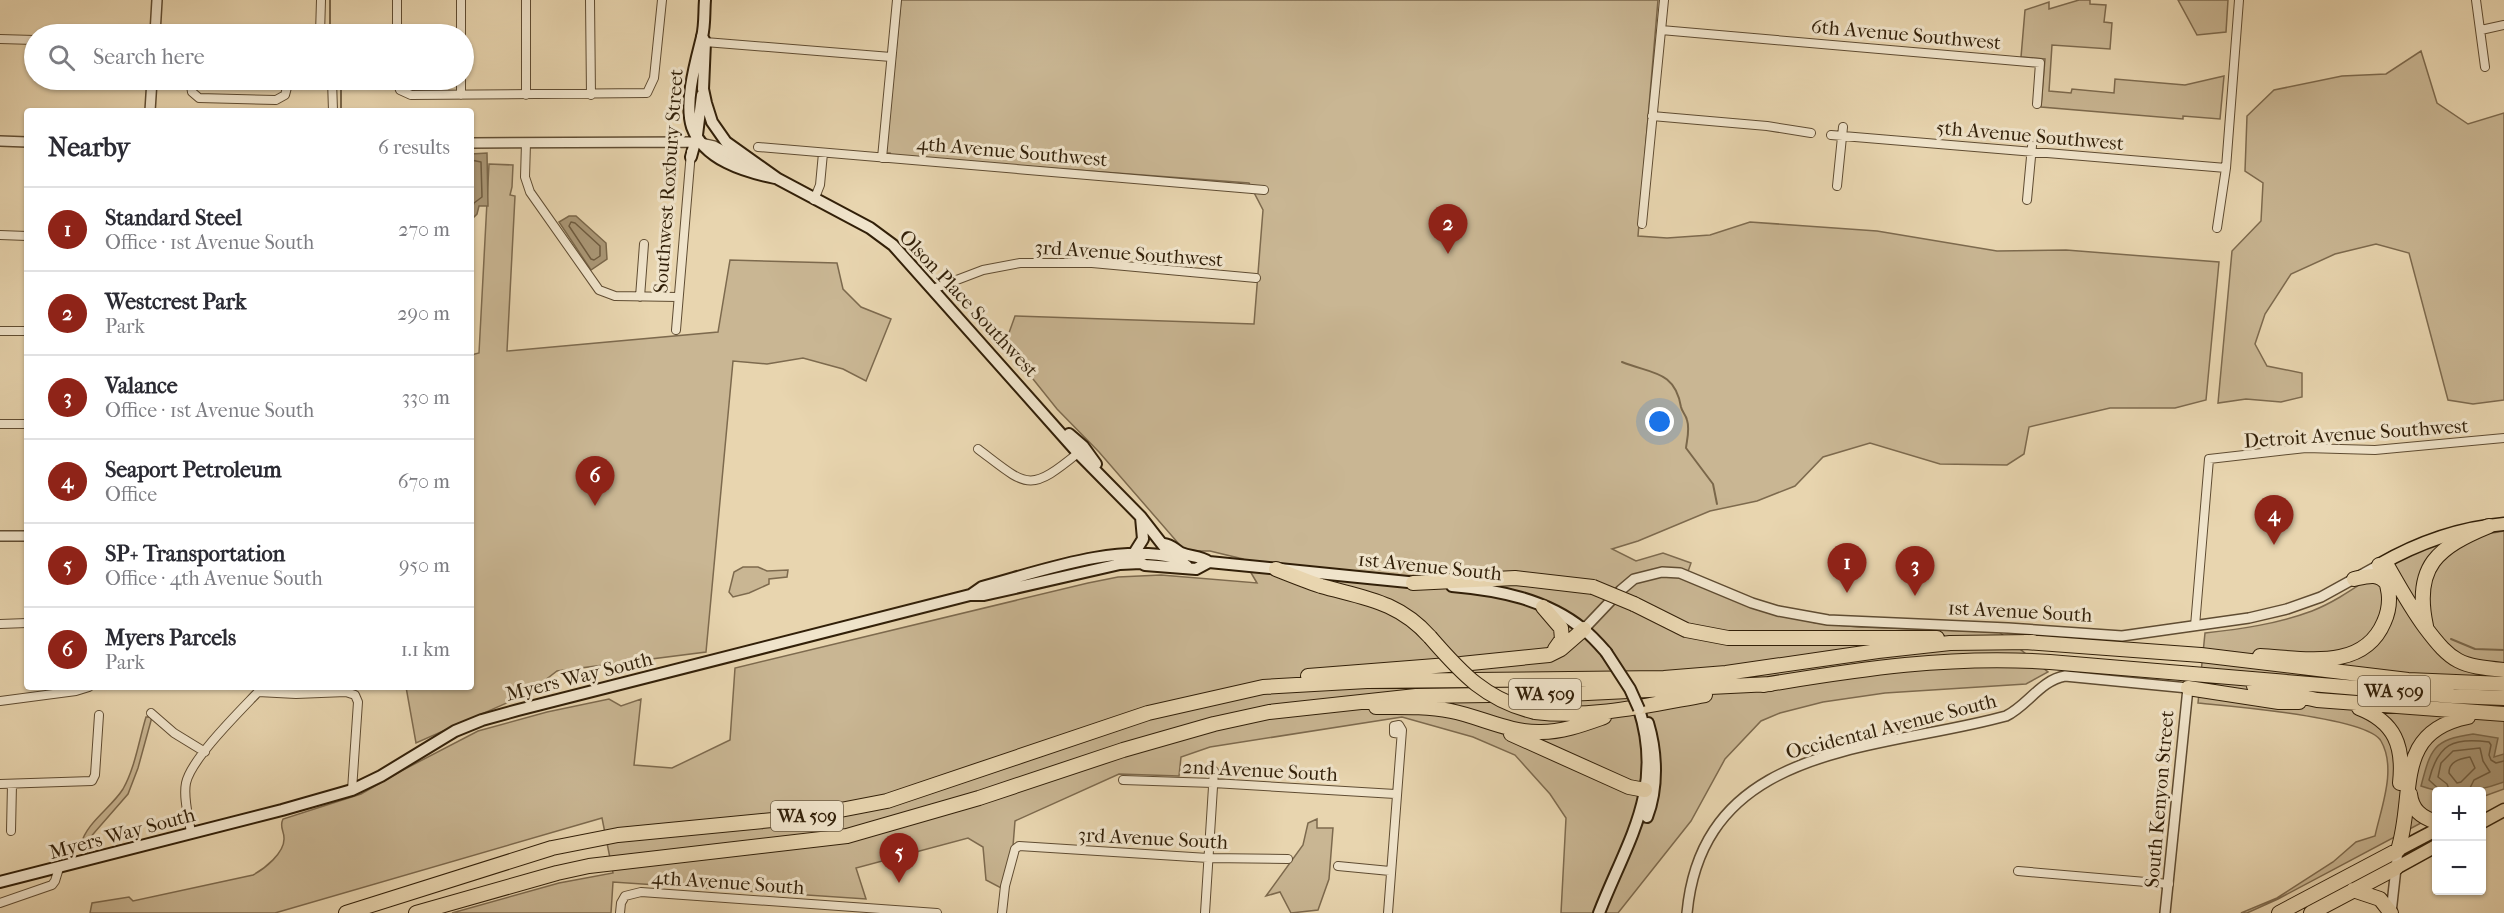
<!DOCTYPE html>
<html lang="en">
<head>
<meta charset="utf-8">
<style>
	body { margin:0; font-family:"IM FELL French Canon",serif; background:#f2f2f3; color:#2b2b33 }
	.controls { position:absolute; right:18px; bottom:18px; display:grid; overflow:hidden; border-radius:6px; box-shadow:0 2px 4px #0004 }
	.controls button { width:54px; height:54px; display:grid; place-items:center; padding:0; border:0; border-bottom:2px solid #e1e1e2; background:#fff; color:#2b2b33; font:30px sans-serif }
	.you { position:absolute; left:1660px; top:422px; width:21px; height:21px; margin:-15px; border:4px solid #fff; border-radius:50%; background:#1a73e8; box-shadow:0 0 0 9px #1a73e833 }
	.badge { display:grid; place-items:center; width:39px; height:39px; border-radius:50%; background:#8f2418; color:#fff; font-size:20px; font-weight:700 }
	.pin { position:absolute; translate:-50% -50px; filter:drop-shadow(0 2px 3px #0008) }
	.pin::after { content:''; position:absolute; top:32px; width:21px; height:18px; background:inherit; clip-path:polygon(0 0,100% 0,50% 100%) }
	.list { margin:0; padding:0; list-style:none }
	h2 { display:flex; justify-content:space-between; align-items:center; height:78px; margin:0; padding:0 24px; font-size:26px }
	h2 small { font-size:20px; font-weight:400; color:#7c7c81 }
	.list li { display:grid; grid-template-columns:39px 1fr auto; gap:18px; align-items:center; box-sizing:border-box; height:84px; padding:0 24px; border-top:2px solid #e1e1e2 }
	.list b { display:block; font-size:22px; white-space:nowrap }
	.list p { margin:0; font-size:20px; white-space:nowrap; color:#7c7c81 }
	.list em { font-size:20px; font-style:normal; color:#7c7c81 }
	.icon { flex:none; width:33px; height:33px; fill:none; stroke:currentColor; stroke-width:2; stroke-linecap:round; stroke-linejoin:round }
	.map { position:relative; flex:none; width:2504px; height:913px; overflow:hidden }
	.search { position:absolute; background:#fff; box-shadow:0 2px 4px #0004; left:24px; top:24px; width:450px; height:66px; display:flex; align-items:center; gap:15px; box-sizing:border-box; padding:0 21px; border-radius:33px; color:#7c7c81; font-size:22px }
	.panel { position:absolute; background:#fff; box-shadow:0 2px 4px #0004; left:24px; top:108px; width:450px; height:582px; border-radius:6px }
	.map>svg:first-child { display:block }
	.green { fill:#c9b693; stroke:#7d6a4e; stroke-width:1.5 }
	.water { fill:#aa9776; stroke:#7a674a; stroke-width:1.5 }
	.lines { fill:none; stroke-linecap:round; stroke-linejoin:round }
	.shore { stroke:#6e5b3f; stroke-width:1.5 }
	.stream { stroke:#7a674a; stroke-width:2 }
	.minor-casing { stroke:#5f4c32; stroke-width:10 }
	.tertiary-casing { stroke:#5f4c32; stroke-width:12 }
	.secondary-casing { stroke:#311f08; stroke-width:14 }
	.primary-casing { stroke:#311f08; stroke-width:15 }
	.trunk-casing { stroke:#311f08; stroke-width:15 }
	.motorway-casing { stroke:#311f08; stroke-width:16 }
	.minor { stroke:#f0e4cb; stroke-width:8 }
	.tertiary { stroke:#f0e4cb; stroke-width:9 }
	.secondary { stroke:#f0e4cb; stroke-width:10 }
	.primary { stroke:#e8d5af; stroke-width:12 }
	.trunk { stroke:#e8d5af; stroke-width:12 }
	.motorway { stroke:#e8d5af; stroke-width:14 }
	.secondary-bridge-casing { stroke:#311f08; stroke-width:14; stroke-linecap:butt }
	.motorway-bridge-casing { stroke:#311f08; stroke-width:16; stroke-linecap:butt }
	.secondary-bridge { stroke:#f0e4cb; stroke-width:10 }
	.motorway-bridge { stroke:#e8d5af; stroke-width:14 }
	.labels { text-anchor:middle; stroke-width:6; stroke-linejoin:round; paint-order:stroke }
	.shield { fill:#f0e4cb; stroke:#6a5a42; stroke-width:1.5 }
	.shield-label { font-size:18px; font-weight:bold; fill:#311f08 }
	.street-label { font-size:20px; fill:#311f08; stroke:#f0e4cb }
</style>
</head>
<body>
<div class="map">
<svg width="2504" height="913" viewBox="0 0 2504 913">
	<rect width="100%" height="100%" fill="#e8d5af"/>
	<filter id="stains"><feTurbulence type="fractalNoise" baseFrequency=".00333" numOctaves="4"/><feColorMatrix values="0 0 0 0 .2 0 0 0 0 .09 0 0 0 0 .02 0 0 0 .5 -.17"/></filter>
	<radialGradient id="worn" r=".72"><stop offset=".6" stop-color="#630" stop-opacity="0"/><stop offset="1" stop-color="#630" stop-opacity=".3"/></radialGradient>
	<path class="green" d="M 901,0 L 1658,0 L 1638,236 L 1667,238 L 1710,235 L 1750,222 L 1877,231 L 1997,251 L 2066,250 L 2219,262 L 2206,400 L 2175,408 L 2110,408 L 2029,427 L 2024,454 L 2007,465 L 1940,464 L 1870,443 L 1823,457 L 1795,486 L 1757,501 L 1710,511 L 1638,541 L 1612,549 L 1636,561 L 1663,553 L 1691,563 L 1685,580 L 1752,607 L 1816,623 L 1859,627 L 1999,632 L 2048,672 L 2026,684 L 1885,693 L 1823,702 L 1780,713 L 1761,721 L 1725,759 L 1691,821 L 1618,913 L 1561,913 L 1566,818 L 1550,794 L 1515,755 L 1473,737 L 1402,717 L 1210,747 L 1181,757 L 1179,776 L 1119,774 L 1015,821 L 1013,846 L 1001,888 L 986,880 L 983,847 L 968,838 L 856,868 L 866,899 L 613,882 L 611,913 L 452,913 L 559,883 L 613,873 L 602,818 L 275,913 L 90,913 L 92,903 L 129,897 L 133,901 L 253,875 C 264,869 285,853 284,838 C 284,830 279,827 283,819 L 361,794 L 401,771 L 478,731 L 547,712 L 609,699 L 621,706 L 641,699 L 634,765 L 672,768 L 730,740 L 735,668 L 1088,583 L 1118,577 L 1161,575 L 1257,583 L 1243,559 L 1210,551 L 1185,551 L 1099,452 L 1057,409 L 1005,344 L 1015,316 L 1254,324 L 1263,210 L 1249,183 L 890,156 L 890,153 L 886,153 Z
		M 2079,0 L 2090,0 L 2090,4 L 2106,5 L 2104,22 L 2112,23 L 2110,49 L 2052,45 L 2049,91 L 2071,93 L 2072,89 L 2114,93 L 2115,79 L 2185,85 L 2224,76 L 2220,119 L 2183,116 L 2183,119 L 2041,107 L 2045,59 L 2021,57 L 2025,10 L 2049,2 L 2049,9 Z
		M 2178,0 L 2228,0 L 2226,32 L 2197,35 Z
		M 2421,51 L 2437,103 L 2468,124 L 2504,113 L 2504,400 L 2473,404 L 2448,400 L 2409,253 L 2376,244 L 2335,254 L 2291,274 L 2265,314 L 2255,344 L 2267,366 L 2302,373 L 2302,397 L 2281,402 L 2246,399 L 2218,403 L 2232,251 L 2261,221 L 2263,183 L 2245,171 L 2247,116 L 2274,90 L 2342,76 L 2386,74 Z
		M 489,164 L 513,165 L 512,187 L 510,195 L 515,196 L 507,351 L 718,332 L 730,260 L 837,263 L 843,289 L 861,307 L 891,319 L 866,381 L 843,369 L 803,358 L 767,364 L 733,361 L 706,652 L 557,671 L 527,694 L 416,743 L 406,687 L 471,687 L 471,355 L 479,353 Z
		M 2504,531 L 2504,789 L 2482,797 L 2482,792 L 2436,792 L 2436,815 L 2278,899 L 2247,913 L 2241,913 L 2277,898 L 2333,862 L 2356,842 L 2375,836 C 2381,808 2397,769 2381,741 C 2368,717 2230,706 2198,703 L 2205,633 C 2241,629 2277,624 2312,611 C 2345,598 2372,574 2403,558 C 2435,542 2469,537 2504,531 Z
		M 743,567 L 758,567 L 767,571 L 788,570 L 787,577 L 769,579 L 769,584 L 749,593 L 733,597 L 729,592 L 734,572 Z
		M 146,717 L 152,717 L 138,768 L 128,794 L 88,840 L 81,844 C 87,822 111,808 123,789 C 135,768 139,740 146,717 Z
		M 1317,819 L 1317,828 L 1333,828 L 1329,879 L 1318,910 L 1291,913 L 1280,892 L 1266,896 L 1303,845 L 1308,823 Z"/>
	<path class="water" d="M 487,153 L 488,206 L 479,206 L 477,214 L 471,220 L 471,154 Z
		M 569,216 L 576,216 L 606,243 L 607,259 L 591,270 L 559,222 Z
		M 2473,734 L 2498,738 L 2494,757 L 2504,754 L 2504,782 C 2477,792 2448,796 2421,786 C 2431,748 2433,740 2473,734 Z"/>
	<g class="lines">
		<path class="shore" d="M 471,160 L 481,162 L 482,197 L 474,203 L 471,211
			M 571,222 L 575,223 L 600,246 L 600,256 L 594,260 L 591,259 L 569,226 Z
			M 2470,757 L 2475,768 L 2461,782 L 2457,783 L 2449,773 C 2449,761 2460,759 2470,757 Z
			M 2442,792 L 2429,780 C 2438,744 2453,737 2489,742 L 2491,745 L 2489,755 L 2491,760 L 2496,763 L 2504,761
			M 2450,792 L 2447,784 L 2438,777 L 2441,763 L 2453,751 L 2480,748 L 2483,761 L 2490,772 L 2474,780 L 2468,792"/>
		<path class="stream" d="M 330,34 L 330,0
			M 341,111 L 341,80
			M 1622,362 C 1651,374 1675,370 1681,407 C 1682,412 1686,415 1687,420 C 1690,429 1687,439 1686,448 L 1713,484 L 1717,504
			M 2451,639 L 2475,649 L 2504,650"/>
		<defs>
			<path id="minor" d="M 397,0 L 397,34
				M 526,0 L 526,95
				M 590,0 L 591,95
				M 2476,0 L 2485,67
				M 1661,30 L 2040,63 L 2037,104
				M 2481,30 L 2504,25
				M 320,34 L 321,0
				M 461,34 L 461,0
				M 0,39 L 34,40
				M 705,42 L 891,57
				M 190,80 L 192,92 L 199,98 L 276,100 L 285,95 L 289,80
				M 332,80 L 333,111
				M 397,80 L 400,90 L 411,95 L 647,93 L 654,78 L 662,0
				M 461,95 L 461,80
				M 1652,116 L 1767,126 L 1811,133
				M 1831,135 L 2226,168
				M 526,143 L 525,177 L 530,192 L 599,290 L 615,296 L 678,297
				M 758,147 L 1264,190
				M 882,158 L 897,0
				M 1837,186 L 1843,127
				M 814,200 L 820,185 L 823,153
				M 2027,200 L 2032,146
				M 1642,224 L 1664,0
				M 2217,228 L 2226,168 L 2239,0
				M 0,235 L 27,236
				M 933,289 L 983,270 L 1020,263 L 1092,263 L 1256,278
				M 640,297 L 644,244
				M 676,330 L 691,152
				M 0,331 L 27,331
				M 0,424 L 27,424
				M 978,449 C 1027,486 1028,494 1078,453
				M 0,624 L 27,623
				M 2195,626 L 2209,459 L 2306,448 L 2375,450 L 2504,438
				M 0,701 L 76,691 L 89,687
				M 151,713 L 174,733 L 205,752
				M 1123,780 L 1213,783 L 1395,794
				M 0,784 L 92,781 L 95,775 L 99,715
				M 11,831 L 12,784
				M 191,833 C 189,818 183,798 186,783 C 191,759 240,711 258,692 L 296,694 L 346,692 L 355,695 L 358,702 L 352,790
				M 1338,866 L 1390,871
				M 2018,871 L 2169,884
				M 0,903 L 52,885 L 55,881 L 59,868
				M 620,913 L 621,903 L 625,896 L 641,892 L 937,913
				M 1002,913 L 1005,886 L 1015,849 L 1019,846 L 1208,858 L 1288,859
				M 1205,913 L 1214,771
				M 1388,913 L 1402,730 L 1399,725 L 1394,726 L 1394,733 L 1401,734"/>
			<path id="tertiary" d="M 155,34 L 157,0
				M 150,111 L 152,80
				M 0,141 L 27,142
				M 471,143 L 696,142 L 714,146 L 760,170
				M 0,536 L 27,536
				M 1584,629 L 1621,590 L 1634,579 L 1662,572 L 1680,573 L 1752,603 L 1778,611 L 1828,620 L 2008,628 L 2122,636 L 2249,618 L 2287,609 L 2321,597 L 2379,565
				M 1687,913 C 1703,742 1879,751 2006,716 C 2027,706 2041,680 2065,676 L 2188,688 L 2165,913
				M 2391,913 L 2398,850"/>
			<path id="secondary" d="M 705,0 C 704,12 705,25 702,37 C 696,61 684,102 692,127 C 704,160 745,172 775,178
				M 702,36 L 705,42 L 703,89 L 706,103 L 712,122 L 726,142 L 778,179 L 870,228 L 893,245 L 1078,453 L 1141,517 L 1169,553 L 1187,566
				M 691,157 L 697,135 L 702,95
				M 1069,434 L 1083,446 L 1096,464
				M 1164,544 C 1172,545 1174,549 1181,553 C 1191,557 1200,556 1209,562 L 1418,583
				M 1133,555 L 1143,539 L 1141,517
				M 1452,586 C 1498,590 1546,599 1583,629 C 1591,635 1599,644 1606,652
				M 972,594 L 982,587 C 1039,572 1115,543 1175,558
				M 1647,817 C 1658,788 1657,753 1648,723
				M 0,882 L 282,810 L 352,790 L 381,776 L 455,731 L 482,720 L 518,710 L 970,595 L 984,595 L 1120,564 L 1141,563 L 1145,565 L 1196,569 L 1209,562
				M 1599,913 C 1627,841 1665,790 1639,709"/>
			<path id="primary" d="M 2379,565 C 2419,542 2458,528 2504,524"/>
			<path id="trunk" d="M 2482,822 L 2504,810
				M 2398,850 L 2436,830
				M 2396,868 L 2436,846"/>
			<path id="motorway" d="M 2388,567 C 2400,588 2411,608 2425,627 C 2452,663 2460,666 2504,670
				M 1276,569 C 1291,575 1306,581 1321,586 C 1364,598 1398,601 1430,637
				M 2354,579 C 2367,576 2379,572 2387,584
				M 1413,583 L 1515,578 L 1593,587
				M 1634,604 L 1686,630 L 1728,638 L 1937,638
				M 1543,607 L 1561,628 L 1562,639 L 1555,649
				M 2426,626 C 2413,566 2438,547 2489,526
				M 2025,642 L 2201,655 L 2408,680 L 2504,684
				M 2260,656 C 2303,658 2363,672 2384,622 C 2393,602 2389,584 2379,565
				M 1308,676 L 1461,664 L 1549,655 L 1561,649 L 1584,629
				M 1763,685 C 1860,669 1950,655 2050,662 L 2453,696 L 2504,698
				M 2254,686 L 2317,700 L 2504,714
				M 2188,688 L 2279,702 L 2299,702
				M 1376,707 C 1401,707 1426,706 1451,711 C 1481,717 1510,733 1541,732 C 1563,732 1584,724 1604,717
				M 2359,708 C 2395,722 2404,746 2400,783
				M 1535,712 C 1591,719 1649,705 1705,695
				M 1511,734 L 1629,787 L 1645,790
				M 2410,794 C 2412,810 2421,817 2436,822
				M 2398,850 C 2416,795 2392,732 2468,717
				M 2353,890 L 2380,899 L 2391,913
				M 346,913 L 552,848 L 618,835 L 804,817 L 887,801 L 1148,713 L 1263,687 L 1367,681 L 1664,678 L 1726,673 L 1878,651 L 1950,643 L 2033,642
				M 416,913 L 557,873 L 589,866 L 847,836 L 979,798 L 1123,750 L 1214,724 L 1269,712 L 1416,696 L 1567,694 L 1771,684
				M 2279,913 L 2398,850
				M 2311,913 L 2396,868"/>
		</defs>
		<use href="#minor" class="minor-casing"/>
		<use href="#tertiary" class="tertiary-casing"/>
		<use href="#secondary" class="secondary-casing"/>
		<use href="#primary" class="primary-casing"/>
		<use href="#trunk" class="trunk-casing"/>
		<use href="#motorway" class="motorway-casing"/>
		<use href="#minor" class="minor"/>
		<use href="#tertiary" class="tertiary"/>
		<use href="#secondary" class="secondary"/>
		<use href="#primary" class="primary"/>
		<use href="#trunk" class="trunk"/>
		<use href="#motorway" class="motorway"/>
		<defs>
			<path id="secondary-bridge" d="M 1606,652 L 1630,689 L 1639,709"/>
			<path id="motorway-bridge" d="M 1593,587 L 1634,604
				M 1430,637 C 1462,674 1486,700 1535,712"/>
		</defs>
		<use href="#secondary-bridge" class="secondary-bridge-casing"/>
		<use href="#motorway-bridge" class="motorway-bridge-casing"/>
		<use href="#secondary-bridge" class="secondary-bridge"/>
		<use href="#motorway-bridge" class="motorway-bridge"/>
	</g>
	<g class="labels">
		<g class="shield">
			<rect x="2358" y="676" width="72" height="30" rx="4.5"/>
			<rect x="1509" y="679" width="72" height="30" rx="4.5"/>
			<rect x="771" y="801" width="72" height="30" rx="4.5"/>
		</g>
		<g class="shield-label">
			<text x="2394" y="697">WA 509</text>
			<text x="1545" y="700">WA 509</text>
			<text x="807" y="822">WA 509</text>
		</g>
		<g class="street-label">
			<text transform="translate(1906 34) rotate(5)" y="7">6th Avenue Southwest</text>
			<text transform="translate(2030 135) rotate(5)" y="7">5th Avenue Southwest</text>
			<text transform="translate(1012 151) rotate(5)" y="7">4th Avenue Southwest</text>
			<text transform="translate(668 181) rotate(-86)" y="7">Southwest Roxbury Street</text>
			<text transform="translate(1129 253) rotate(4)" y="7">3rd Avenue Southwest</text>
			<text transform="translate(969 303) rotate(47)" y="7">Olson Place Southwest</text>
			<text transform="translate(2356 433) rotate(-4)" y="7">Detroit Avenue Southwest</text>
			<text transform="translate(1430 566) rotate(6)" y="7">1st Avenue South</text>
			<text transform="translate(2020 611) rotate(3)" y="7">1st Avenue South</text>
			<text transform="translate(579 676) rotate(-14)" y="7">Myers Way South</text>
			<text transform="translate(1891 726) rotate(-14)" y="7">Occidental Avenue South</text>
			<text transform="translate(1260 770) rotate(3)" y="7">2nd Avenue South</text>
			<text transform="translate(2159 799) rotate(-85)" y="7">South Kenyon Street</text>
			<text transform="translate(122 833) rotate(-15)" y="7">Myers Way South</text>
			<text transform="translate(1153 838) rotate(3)" y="7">3rd Avenue South</text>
			<text transform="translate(728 882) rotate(4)" y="7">4th Avenue South</text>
		</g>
	</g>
	<rect width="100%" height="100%" filter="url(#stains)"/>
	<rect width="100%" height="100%" fill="url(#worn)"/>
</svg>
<div class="controls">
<button>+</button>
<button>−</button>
</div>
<div class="you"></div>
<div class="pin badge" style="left:1847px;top:593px">1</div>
<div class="pin badge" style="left:1448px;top:254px">2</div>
<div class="pin badge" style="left:1915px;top:596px">3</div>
<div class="pin badge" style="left:2274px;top:545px">4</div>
<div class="pin badge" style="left:899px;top:883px">5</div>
<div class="pin badge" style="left:595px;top:506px">6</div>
<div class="search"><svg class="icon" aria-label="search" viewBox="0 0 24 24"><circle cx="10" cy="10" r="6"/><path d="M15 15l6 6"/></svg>Search here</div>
<section class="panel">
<h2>Nearby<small>6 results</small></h2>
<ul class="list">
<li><span class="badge">1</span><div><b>Standard Steel</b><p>Office · 1st Avenue South</p></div><em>270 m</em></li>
<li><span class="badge">2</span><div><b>Westcrest Park</b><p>Park</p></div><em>290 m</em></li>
<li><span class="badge">3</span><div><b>Valance</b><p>Office · 1st Avenue South</p></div><em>330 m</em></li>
<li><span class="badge">4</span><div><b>Seaport Petroleum</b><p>Office</p></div><em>670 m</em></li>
<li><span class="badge">5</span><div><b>SP+ Transportation</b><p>Office · 4th Avenue South</p></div><em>950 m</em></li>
<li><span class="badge">6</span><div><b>Myers Parcels</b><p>Park</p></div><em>1.1 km</em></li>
</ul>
</section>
</div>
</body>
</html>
